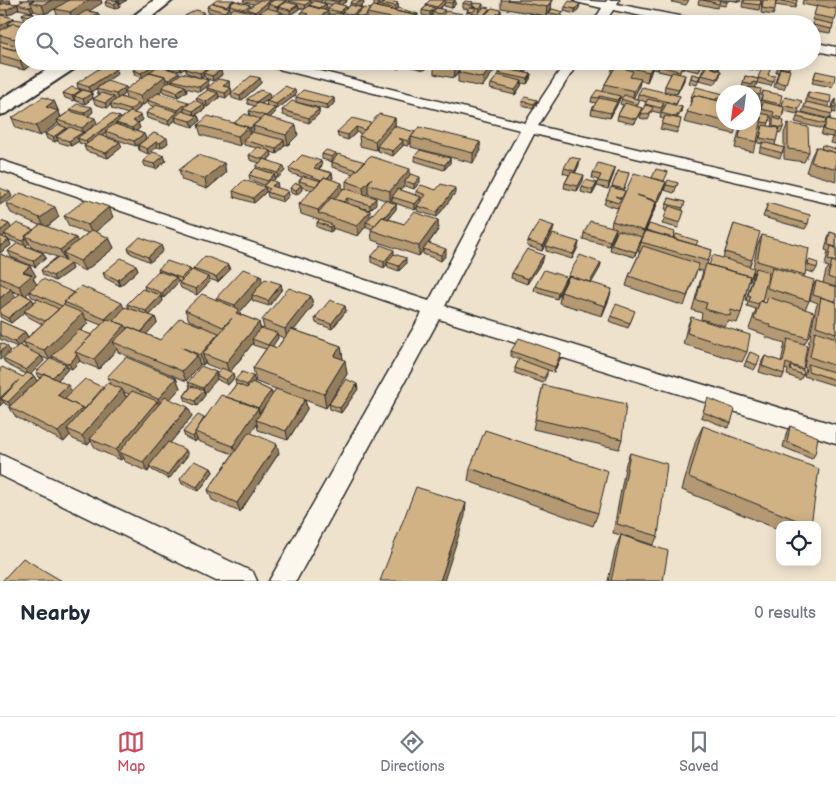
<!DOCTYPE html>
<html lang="en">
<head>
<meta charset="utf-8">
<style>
	body { margin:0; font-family:"Balsamiq Sans",sans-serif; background:#f6f6f7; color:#1f2937 }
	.controls { position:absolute; right:15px; bottom:15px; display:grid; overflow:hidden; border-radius:10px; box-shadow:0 2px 12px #0003 }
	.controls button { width:45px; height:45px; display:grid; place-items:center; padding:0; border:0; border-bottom:1px solid #e0e1e3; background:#fff; color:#1f2937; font:25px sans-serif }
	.compass { position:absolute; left:716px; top:85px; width:45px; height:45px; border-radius:50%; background:#fff; box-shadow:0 2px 12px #0003; rotate:209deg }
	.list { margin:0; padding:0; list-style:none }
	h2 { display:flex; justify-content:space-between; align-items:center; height:65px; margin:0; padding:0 20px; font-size:21px }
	h2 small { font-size:16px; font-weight:400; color:#747a83 }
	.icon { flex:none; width:28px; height:28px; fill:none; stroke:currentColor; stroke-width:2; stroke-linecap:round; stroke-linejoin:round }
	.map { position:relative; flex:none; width:836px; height:581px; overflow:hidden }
	.search { position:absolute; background:#fff; box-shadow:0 2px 12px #0003; left:15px; right:15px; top:15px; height:55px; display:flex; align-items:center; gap:12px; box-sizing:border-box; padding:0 18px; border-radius:28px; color:#747a83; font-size:19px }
	.sheet { height:135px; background:#fff }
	nav { display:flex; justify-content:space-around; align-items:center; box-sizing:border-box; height:70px; border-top:1px solid #e0e1e3; background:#fff; font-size:14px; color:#747a83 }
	nav a { display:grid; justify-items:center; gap:2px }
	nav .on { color:#d1495b }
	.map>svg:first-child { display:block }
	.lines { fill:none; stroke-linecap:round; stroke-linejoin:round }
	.minor-casing { stroke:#2b2b2b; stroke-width:3 }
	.secondary-casing { stroke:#2b2b2b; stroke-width:4 }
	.minor { fill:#fbf7ec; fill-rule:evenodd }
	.secondary { fill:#fbf7ec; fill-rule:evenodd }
	.wall { fill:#b49972; stroke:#2b2b2b; fill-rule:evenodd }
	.shaded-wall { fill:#927d5d; stroke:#2b2b2b }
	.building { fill:#d1b285; stroke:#2b2b2b }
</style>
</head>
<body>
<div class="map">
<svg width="836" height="581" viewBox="0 0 836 581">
	<rect width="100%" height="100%" fill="#eee2cd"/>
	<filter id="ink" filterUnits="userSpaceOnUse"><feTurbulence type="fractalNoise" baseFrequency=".02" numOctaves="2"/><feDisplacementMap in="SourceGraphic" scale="10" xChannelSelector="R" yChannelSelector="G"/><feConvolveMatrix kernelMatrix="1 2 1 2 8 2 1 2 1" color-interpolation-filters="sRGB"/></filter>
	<g filter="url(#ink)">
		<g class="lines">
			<defs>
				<path id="minor" d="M 574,0 L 606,2 L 607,0 L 619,0 L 617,4 L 700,20 L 706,24 L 680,24 L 613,10 L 604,24 L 592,24 L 602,8 L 576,2 Z
					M 812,42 L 836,47 L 836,55 L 812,50 Z
					M 258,61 L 281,61 L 525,123 L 566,61 L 579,61 L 538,126 L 836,195 L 836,205 L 534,134 L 445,306 L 836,425 L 836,443 L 439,319 L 296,581 L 269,581 L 422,313 L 0,170 L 0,160 L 429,301 L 520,130 L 259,64 Z
					M 0,454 L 253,572 L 257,581 L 216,581 L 0,475 Z"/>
				<path id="secondary" d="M 154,0 L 173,0 L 143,24 L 123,24 Z
					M 60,61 L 82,61 L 80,65 L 7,113 L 0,115 L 0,100 Z"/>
			</defs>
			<use href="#minor" class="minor-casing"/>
			<use href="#secondary" class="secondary-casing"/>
			<use href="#minor" class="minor"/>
			<use href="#secondary" class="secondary"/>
		</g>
		<path class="wall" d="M 0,0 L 11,2 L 9,3 L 17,4 L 19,9 L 8,15 L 0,14 Z
			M 20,0 L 101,0 L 102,3 L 88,11 L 98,13 L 100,18 L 91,24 L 86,24 L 79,22 L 79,24 L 51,24 L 50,20 L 58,17 L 55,9 L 45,14 L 34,11 L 32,12 L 19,9 L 17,4 L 24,1 Z
			M 108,0 L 127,0 L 119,4 L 120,6 L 115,9 L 106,6 L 105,2 Z
			M 243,0 L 323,0 L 320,2 L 326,4 L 327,8 L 324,10 L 327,11 L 327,9 L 332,5 L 324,3 L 324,0 L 347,0 L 347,1 L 341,5 L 346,8 L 350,6 L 350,3 L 354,0 L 363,0 L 364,4 L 359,7 L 362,8 L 362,10 L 370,9 L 374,6 L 374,1 L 375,0 L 384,0 L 384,2 L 398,3 L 398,8 L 418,18 L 418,22 L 432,23 L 432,24 L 366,24 L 368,22 L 367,22 L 367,19 L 363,21 L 355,19 L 355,17 L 352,19 L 347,18 L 347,20 L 342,24 L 321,24 L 333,15 L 328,14 L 329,16 L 318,24 L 312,24 L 305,22 L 304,18 L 302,17 L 301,12 L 305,9 L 299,8 L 299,9 L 290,15 L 282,13 L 283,16 L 279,19 L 284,20 L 284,24 L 261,24 L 260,20 L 263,18 L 260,17 L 260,13 L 256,16 L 257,17 L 251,22 L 228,17 L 228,15 L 225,17 L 208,12 L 207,7 L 214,3 L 213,3 L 235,1 L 250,5 L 250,7 L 254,4 L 244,2 Z
			M 455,0 L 455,5 L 452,8 L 444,6 L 444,4 L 440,9 L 445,12 L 463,17 L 467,13 L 467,11 L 468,9 L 463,8 L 463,3 L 473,2 L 473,5 L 489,11 L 501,10 L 501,15 L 493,22 L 485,20 L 485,18 L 481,23 L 488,24 L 455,24 L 455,22 L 454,24 L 433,24 L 437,22 L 438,20 L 439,19 L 432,17 L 432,15 L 430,17 L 422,15 L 422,10 L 426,7 L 426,4 Z
			M 501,0 L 552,0 L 551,9 L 546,16 L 501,8 Z
			M 673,0 L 689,0 L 686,5 L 672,2 Z
			M 699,0 L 729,0 L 725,6 L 719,5 L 717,8 L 698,4 Z
			M 730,0 L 741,0 L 740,2 Z
			M 743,0 L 761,0 L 759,10 L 742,7 Z
			M 762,0 L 776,0 L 775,5 L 777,0 L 797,0 L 795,8 L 775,5 L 775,10 L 773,15 L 761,13 Z
			M 803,0 L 836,0 L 836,15 L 830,33 L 812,30 L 813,25 L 823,22 L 812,20 L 817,7 L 802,4 Z
			M 580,4 L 579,8 L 575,14 L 564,11 L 565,7 Z
			M 552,9 L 563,16 L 561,20 L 548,17 L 549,13 Z
			M 204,12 L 205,16 L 230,22 L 246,24 L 201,24 L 200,20 L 195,23 L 186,21 L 185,16 Z
			M 33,13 L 35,18 L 31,21 L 24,19 L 22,14 Z
			M 0,15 L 14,19 L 24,24 L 24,61 L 34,63 L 24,70 L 0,64 Z
			M 117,61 L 187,61 L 188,66 L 181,71 L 163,67 L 163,65 L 160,67 L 180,74 L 200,78 L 187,73 L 185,69 L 209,69 L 222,75 L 213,81 L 205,78 L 204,76 L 201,78 L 209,85 L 200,92 L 186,88 L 187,91 L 178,97 L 163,92 L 162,90 L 158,93 L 189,104 L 197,101 L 196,98 L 207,91 L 207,88 L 229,81 L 230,86 L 228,87 L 231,88 L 232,93 L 260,78 L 261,83 L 241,101 L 232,98 L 231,93 L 226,98 L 218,96 L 219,98 L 207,107 L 205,106 L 205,109 L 196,115 L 198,116 L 200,121 L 193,127 L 176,122 L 176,120 L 169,125 L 147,118 L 146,113 L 154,107 L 149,105 L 148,102 L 143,105 L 140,105 L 140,108 L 134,113 L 143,120 L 138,123 L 140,128 L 136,131 L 144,134 L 146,139 L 136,146 L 106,136 L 106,133 L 102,136 L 122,147 L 108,158 L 86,151 L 84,146 L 85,145 L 79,143 L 79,141 L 71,146 L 58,142 L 58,140 L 55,142 L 47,139 L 45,134 L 59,125 L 58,123 L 40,136 L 16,128 L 12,118 L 54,101 L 61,117 L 70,111 L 70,109 L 93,112 L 88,116 L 97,123 L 84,133 L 83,133 L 84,134 L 120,117 L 120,119 L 128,114 L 112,109 L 111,105 L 107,108 L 95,104 L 93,99 L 100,94 L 98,94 L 96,89 L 127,89 L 142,78 L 135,75 L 133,70 L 143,65 L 133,62 L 127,66 L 117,62 ZM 125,94 L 126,99 L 121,97 Z
			M 366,61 L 404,61 L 403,64 L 399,69 L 392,67 L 392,65 L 389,68 L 381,65 L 381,62 L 377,65 Z
			M 407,61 L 432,61 L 425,70 L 407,66 Z
			M 511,61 L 528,70 L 525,73 L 531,74 L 530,79 L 527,84 L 522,83 L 521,86 L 515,95 L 490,89 L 491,84 L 498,75 L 498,73 L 500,70 L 494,69 L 495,64 L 494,71 L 482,87 L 458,82 L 458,73 L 454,78 L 434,74 L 434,65 L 466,62 Z
			M 520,61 L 539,61 L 536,66 Z
			M 639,61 L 662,61 L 657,70 L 652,69 L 650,75 L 647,82 L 640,80 L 638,89 L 633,98 L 637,99 L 638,94 L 680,96 L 676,105 L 682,107 L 681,112 L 677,118 L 681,119 L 677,133 L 660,129 L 664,119 L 660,118 L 661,113 L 665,106 L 663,106 L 660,113 L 652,111 L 648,120 L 640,118 L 646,102 L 640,100 L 637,107 L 642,108 L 641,113 L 634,124 L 617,120 L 618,115 L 623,105 L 620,104 L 622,98 L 620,98 L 616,107 L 610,118 L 591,114 L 592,109 L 596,103 L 591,102 L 592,97 L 603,91 L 605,84 L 611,73 L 613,64 L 639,62 Z
			M 673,61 L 703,61 L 699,72 L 682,68 L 679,74 L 684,80 L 677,94 L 664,91 L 665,86 L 671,74 L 658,71 L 659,66 L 673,62 Z
			M 706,61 L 722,61 L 719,70 L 721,71 L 720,76 L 715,84 L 699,80 Z
			M 741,61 L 762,61 L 758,71 L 739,67 Z
			M 779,63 L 789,65 L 786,84 L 784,89 L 774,87 L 778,72 L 776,72 Z
			M 116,69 L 117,74 L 91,92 L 78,88 L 77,83 Z
			M 816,71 L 834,82 L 832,87 L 812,83 Z
			M 692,74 L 700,76 L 697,85 L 689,83 Z
			M 768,75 L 773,82 L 771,86 L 757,83 L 755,88 L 760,95 L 758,100 L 754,99 L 754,92 L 747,92 L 748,89 L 742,88 L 745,76 L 758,79 Z
			M 81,90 L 81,91 L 92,93 L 93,98 L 85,104 L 76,101 L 75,100 L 74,101 L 65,98 L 63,93 Z
			M 763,91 L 780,104 L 779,106 L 781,107 L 785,97 L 799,109 L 797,114 L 784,111 L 781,120 L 783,128 L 781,133 L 778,132 L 775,145 L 784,148 L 784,133 L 788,123 L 809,152 L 804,162 L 784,159 L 784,148 L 780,158 L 759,152 L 763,144 L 758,143 L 762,127 L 760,127 L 757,142 L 753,152 L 735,148 L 741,122 L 754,122 L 754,99 L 760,101 ZM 760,105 L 762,105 L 759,113 L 758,113 ZM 770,117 L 772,117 L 771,121 L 772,122 L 771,127 L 768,126 Z
			M 808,92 L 830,103 L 828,107 L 832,108 L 833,103 L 836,99 L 836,113 L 832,112 L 830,119 L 802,112 L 806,102 L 806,97 Z
			M 724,94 L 724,122 L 738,122 L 734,134 L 684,122 L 691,102 L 690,102 L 691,97 Z
			M 296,95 L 277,109 L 275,108 L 275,113 L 270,118 L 298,135 L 288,145 L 284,144 L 285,145 L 277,154 L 271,152 L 272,156 L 268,160 L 285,171 L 278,178 L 275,177 L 275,179 L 273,181 L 277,182 L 277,188 L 288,191 L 289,196 L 283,202 L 268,197 L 267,192 L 265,191 L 266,192 L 254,203 L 234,197 L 233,191 L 263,187 L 263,186 L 264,185 L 250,180 L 249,175 L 257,169 L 256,166 L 260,163 L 250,160 L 249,155 L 257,148 L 244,145 L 244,142 L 240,146 L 201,135 L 198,125 L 234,123 L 250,116 L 249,111 L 255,106 L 248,104 L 247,99 L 270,98 ZM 269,99 L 266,101 L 267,106 L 261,104 Z
			M 296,97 L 334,98 L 334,103 L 328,110 L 296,102 Z
			M 537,100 L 536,105 L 534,109 L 522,106 L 522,101 Z
			M 319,109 L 319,114 L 309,123 L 283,115 L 282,110 Z
			M 799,112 L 825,122 L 827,119 L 836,121 L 836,144 L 830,143 L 832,137 L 821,135 L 824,126 L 823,129 L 795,122 Z
			M 395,118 L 395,127 L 415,132 L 480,142 L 480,152 L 473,163 L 411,147 L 411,142 L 408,146 L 403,145 L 403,146 L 393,156 L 378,151 L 377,148 L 376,150 L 360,146 L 359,136 L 361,134 L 357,132 L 348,140 L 338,137 L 337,132 Z
			M 154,133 L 168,143 L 161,148 L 157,147 L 148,154 L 139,150 L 138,145 Z
			M 816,147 L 820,149 L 836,149 L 836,181 L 806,172 L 811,157 Z
			M 322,154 L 337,157 L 410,175 L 420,182 L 414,189 L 405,186 L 405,185 L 400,190 L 416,195 L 416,191 L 436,190 L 455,193 L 437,217 L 417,211 L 417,207 L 415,210 L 392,202 L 392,200 L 390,202 L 368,194 L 368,193 L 366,195 L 376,204 L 370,210 L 347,204 L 370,217 L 396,204 L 396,209 L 388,219 L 404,224 L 438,220 L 438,230 L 429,243 L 446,255 L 441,261 L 423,254 L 423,250 L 419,256 L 372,240 L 371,230 L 372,229 L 367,227 L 366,226 L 358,236 L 332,228 L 333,230 L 330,232 L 317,227 L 317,222 L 319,220 L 301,214 L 299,204 L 313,190 L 301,187 L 302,190 L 297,195 L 291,193 L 290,188 L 299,184 L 299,181 L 302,177 L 290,173 L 289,168 L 322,166 L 318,169 L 332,173 L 333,178 L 331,180 L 343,189 L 346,189 L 346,181 L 353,174 L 332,167 L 332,162 L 322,159 Z
			M 164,156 L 166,161 L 156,169 L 145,166 L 143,161 Z
			M 415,156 L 450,158 L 450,163 L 444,170 L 415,161 Z
			M 224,163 L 226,173 L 207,189 L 182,180 L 179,170 Z
			M 579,165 L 575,173 L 583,181 L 577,191 L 564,188 L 565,183 L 569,175 L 563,173 L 564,168 Z
			M 615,168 L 614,173 L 608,189 L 597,186 L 598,180 L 592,178 L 593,173 Z
			M 618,171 L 629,173 L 623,190 L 624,195 L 665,181 L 663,192 L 654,211 L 634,257 L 610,250 L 611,245 L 616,233 L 615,233 L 609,246 L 583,239 L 584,233 L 611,227 L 612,221 L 620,204 L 617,208 L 604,204 L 606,199 L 612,187 Z
			M 597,183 L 596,188 L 592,195 L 581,192 L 582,187 Z
			M 678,183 L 674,193 L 664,190 L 666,185 Z
			M 669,198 L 685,202 L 682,210 L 684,211 L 678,228 L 662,224 L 668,210 L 665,209 Z
			M 6,203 L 59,217 L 47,227 L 76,238 L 77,242 L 88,233 L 69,226 L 64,216 L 113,217 L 95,232 L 109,238 L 114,248 L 85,271 L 70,264 L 72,269 L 55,281 L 43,275 L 41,270 L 57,257 L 31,247 L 29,243 L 26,246 L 43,253 L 46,258 L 35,267 L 11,257 L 8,251 L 18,243 L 7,239 L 5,235 L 2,237 L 9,240 L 11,245 L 0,253 L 0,221 L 9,224 L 11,228 L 34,230 L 39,225 L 11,213 Z
			M 768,203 L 808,224 L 805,229 L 763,217 Z
			M 734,224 L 752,260 L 749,267 L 753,268 L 757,246 L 762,235 L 806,265 L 809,260 L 817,268 L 814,273 L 805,270 L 804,276 L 809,301 L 805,309 L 808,338 L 804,344 L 803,369 L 802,371 L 803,375 L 800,380 L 787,375 L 788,370 L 785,369 L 784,374 L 782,379 L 759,372 L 762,361 L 765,356 L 781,362 L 785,343 L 765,337 L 766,335 L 749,329 L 756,309 L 747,306 L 748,301 L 746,300 L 754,272 L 753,272 L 750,280 L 748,285 L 741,313 L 737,323 L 728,321 L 725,326 L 701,319 L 702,313 L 692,310 L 703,271 L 697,270 L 684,306 L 626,286 L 629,276 L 640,252 L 638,252 L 641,242 L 673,238 L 712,250 L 707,264 L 709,265 L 723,258 ZM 762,298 L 767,300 L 766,303 L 762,301 Z
			M 553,231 L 542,251 L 527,246 L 528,241 Z
			M 830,232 L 836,234 L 836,381 L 833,385 L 804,376 L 806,368 L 804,367 L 809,341 L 811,337 L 810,336 L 816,307 L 818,303 L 810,300 L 813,286 L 816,281 L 823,283 L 826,271 L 829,267 L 825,266 L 828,251 L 825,250 L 828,238 Z
			M 579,242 L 578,247 L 572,259 L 546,251 L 546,246 Z
			M 161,245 L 163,251 L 150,262 L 130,253 L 128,248 Z
			M 0,254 L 30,266 L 36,276 L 33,278 L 37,285 L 75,293 L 124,309 L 129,308 L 127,304 L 145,290 L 144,286 L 159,272 L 158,269 L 190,269 L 190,271 L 194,271 L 193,269 L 228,265 L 230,270 L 218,282 L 209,279 L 210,282 L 197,295 L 181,288 L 179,283 L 180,282 L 177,281 L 178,282 L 164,298 L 162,297 L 163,301 L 149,316 L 155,317 L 157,323 L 146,334 L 160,340 L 203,326 L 189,320 L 185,310 L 216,300 L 216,298 L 263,282 L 281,284 L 282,289 L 269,306 L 253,301 L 252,298 L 240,312 L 241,315 L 259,322 L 260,328 L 264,329 L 262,320 L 311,296 L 313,306 L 294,330 L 341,346 L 343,359 L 347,374 L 326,408 L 305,400 L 307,409 L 288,440 L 258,430 L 257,424 L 251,433 L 279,453 L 240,512 L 212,500 L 208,490 L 233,454 L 198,441 L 197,439 L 195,442 L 185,437 L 183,432 L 204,418 L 226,397 L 236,385 L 235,380 L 255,382 L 254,383 L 271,391 L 272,395 L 276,389 L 256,382 L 253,368 L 266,349 L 253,345 L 253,343 L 230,372 L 233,373 L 234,378 L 228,385 L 218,380 L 217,379 L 204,393 L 205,395 L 197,406 L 186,401 L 184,396 L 190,387 L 188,382 L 216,372 L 217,374 L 221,370 L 206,364 L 205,362 L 203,365 L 200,364 L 200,365 L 186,381 L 118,352 L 117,349 L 99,369 L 81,362 L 80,361 L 72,369 L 67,367 L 68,369 L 58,380 L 72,392 L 103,388 L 110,384 L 107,377 L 176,378 L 180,388 L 170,399 L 192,416 L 170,443 L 188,455 L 169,479 L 152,470 L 150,468 L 148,472 L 124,461 L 123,458 L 121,460 L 96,449 L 91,441 L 88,445 L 73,439 L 70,435 L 64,442 L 16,417 L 9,407 L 10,406 L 5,404 L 4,402 L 0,406 L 0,369 L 23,377 L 26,374 L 6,364 L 3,359 L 17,347 L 0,339 L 0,321 L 25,332 L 28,337 L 42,324 L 27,316 L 25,312 L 11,323 L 0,317 ZM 12,291 L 20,294 L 16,297 ZM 29,292 L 32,297 L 38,299 L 34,302 L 32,299 L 26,295 ZM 86,319 L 101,325 L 92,335 L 81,331 L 88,323 ZM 277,335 L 284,338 L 277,348 L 272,346 L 278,338 ZM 23,342 L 28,349 L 19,345 ZM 42,357 L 49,360 L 36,372 L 39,377 L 40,378 L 37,381 L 34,376 L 30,374 L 44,361 ZM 124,392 L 129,394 L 126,397 Z
			M 394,254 L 406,264 L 399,271 L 388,267 L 387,264 L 384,268 L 371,262 L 371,257 Z
			M 543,260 L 527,284 L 511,278 L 512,273 Z
			M 601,263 L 600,268 L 591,283 L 609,299 L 602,316 L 559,303 L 561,292 L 566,282 L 567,278 Z
			M 136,265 L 138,270 L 120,286 L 105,278 L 103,273 Z
			M 566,277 L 565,282 L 557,299 L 534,291 L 535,286 Z
			M 345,306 L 346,311 L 332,329 L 316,323 L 315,318 Z
			M 611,316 L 633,316 L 628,328 L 609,321 Z
			M 691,317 L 747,352 L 742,362 L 683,344 L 687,327 Z
			M 511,351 L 561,353 L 560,359 L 554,372 L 547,370 L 547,375 L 543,383 L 515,373 L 515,368 L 519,360 L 511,356 Z
			M 750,352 L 757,365 L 754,370 L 744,366 Z
			M 543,385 L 622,439 L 619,449 L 533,429 Z
			M 358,389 L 341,413 L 330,409 L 329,404 Z
			M 708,398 L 731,423 L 728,428 L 701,417 Z
			M 703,426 L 811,525 L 780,525 L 780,530 L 682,490 L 696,440 Z
			M 790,426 L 815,454 L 812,459 L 783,447 L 787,431 Z
			M 630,453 L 658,536 L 653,545 L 626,536 L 663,581 L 608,581 L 616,547 L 621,535 L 613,533 L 626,463 Z
			M 211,468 L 213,472 L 199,491 L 182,484 L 180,479 Z
			M 470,468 L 598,513 L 593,526 L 468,481 Z"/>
		<path class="shaded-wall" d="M 5,0 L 10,0 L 11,2 L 3,7 L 1,2 Z
			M 52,0 L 72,0 L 45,14 L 42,5 Z
			M 89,0 L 101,0 L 102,3 L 78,18 L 76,17 L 76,19 L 73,21 L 70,12 Z
			M 119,0 L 127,0 L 120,4 Z
			M 235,0 L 236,4 L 229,5 L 231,13 L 228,13 L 228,15 L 225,17 L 224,12 L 227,10 L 226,6 Z
			M 271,0 L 275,0 L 268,4 L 268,7 L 261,13 L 259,12 L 260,13 L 256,16 L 257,17 L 251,22 L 250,18 L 255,13 L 255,12 Z
			M 286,0 L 287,5 L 278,7 L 279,10 L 277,11 L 277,7 Z
			M 341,0 L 347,0 L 347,1 L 338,7 L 338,2 Z
			M 363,0 L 364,4 L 355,9 L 355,4 Z
			M 382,0 L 384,0 L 384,3 L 383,3 L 383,4 L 379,7 L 378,3 Z
			M 444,0 L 446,0 L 444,4 L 437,11 L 437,7 Z
			M 455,0 L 455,5 L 452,8 L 452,3 Z
			M 552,0 L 551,9 L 546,16 L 547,7 Z
			M 118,1 L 120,6 L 115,9 L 114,4 Z
			M 311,1 L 312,5 L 309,5 L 309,7 L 306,9 L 305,5 Z
			M 398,3 L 398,8 L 395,11 L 395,6 Z
			M 17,4 L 19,9 L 8,15 L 6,10 Z
			M 326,4 L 327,8 L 320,13 L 320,8 Z
			M 483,4 L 483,9 L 479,13 L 480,8 Z
			M 580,4 L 579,8 L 575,14 L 575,9 Z
			M 298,5 L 299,9 L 290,15 L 290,10 Z
			M 32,6 L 34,11 L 32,12 L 30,7 Z
			M 346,6 L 347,11 L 342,12 L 342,15 L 340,16 L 340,12 Z
			M 362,8 L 362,12 L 355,15 L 355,17 L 352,19 L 352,15 Z
			M 435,8 L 435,13 L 432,12 L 432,15 L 430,17 L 430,12 Z
			M 490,8 L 489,12 L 485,15 L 485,18 L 480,24 L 479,24 L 479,21 Z
			M 501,10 L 501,15 L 493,22 L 494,17 Z
			M 328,11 L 329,16 L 318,24 L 316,24 L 316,20 Z
			M 204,12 L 205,17 L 200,19 L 200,20 L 195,23 L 194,19 Z
			M 282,12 L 283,16 L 275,22 L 274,17 Z
			M 33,13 L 35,18 L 31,21 L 29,16 Z
			M 98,13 L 100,18 L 91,24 L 89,24 L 88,20 Z
			M 367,14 L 367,19 L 363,21 L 363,17 Z
			M 418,14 L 418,24 L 411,24 L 412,18 Z
			M 346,15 L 347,20 L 342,24 L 335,24 Z
			M 543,16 L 543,21 L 540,24 L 537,24 Z
			M 14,18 L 16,23 L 7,24 L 8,27 L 0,32 L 0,26 Z
			M 456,18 L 455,23 L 454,24 L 450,24 Z
			M 230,19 L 231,24 L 223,24 Z
			M 284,20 L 284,24 L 278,24 Z
			M 24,37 L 24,46 L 22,46 L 19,40 Z
			M 24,58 L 24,61 L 33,61 L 34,63 L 24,70 L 20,61 Z
			M 126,61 L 133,61 L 133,62 L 127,66 Z
			M 160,61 L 167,61 L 162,62 L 163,65 L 143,78 L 141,73 Z
			M 186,61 L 188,66 L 181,71 L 179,66 Z
			M 391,61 L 394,61 L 392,63 L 392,65 L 389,68 L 389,63 Z
			M 402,61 L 404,61 L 403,64 L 399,69 L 399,64 Z
			M 428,61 L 432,61 L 425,70 L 425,65 Z
			M 460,61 L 466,61 L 466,63 L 458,72 L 454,78 L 455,69 Z
			M 494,61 L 497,61 L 494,65 L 494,71 L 482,87 L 483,78 Z
			M 528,65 L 528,70 L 524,75 L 524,70 Z
			M 653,65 L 650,75 L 647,82 L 649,72 Z
			M 209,67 L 210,72 L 203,73 L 204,76 L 201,78 L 200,73 Z
			M 116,69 L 117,74 L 91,92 L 89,87 Z
			M 221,70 L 222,75 L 213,81 L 212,76 Z
			M 179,72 L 181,77 L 172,80 L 173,83 L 170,85 L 169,80 Z
			M 531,74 L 530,79 L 527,84 L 528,79 Z
			M 685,75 L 684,80 L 677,94 L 679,89 Z
			M 165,76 L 168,86 L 162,87 L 162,90 L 149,101 L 147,100 L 148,102 L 143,105 L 140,96 Z
			M 260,78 L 261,83 L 241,101 L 240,96 Z
			M 641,79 L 638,89 L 632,101 L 634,91 Z
			M 208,80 L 209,85 L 200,92 L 199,87 Z
			M 229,81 L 230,86 L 224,91 L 223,86 Z
			M 522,81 L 521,86 L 515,95 L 515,90 Z
			M 185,86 L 187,91 L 178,97 L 177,92 Z
			M 126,87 L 128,92 L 124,91 L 125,94 L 118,99 L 116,94 Z
			M 231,88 L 232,93 L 226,98 L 225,93 Z
			M 81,90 L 82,95 L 74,96 L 75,100 L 74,101 L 72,96 Z
			M 295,90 L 296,95 L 277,109 L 276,104 Z
			M 92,93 L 93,98 L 85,104 L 83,99 Z
			M 218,93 L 219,98 L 207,107 L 206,102 Z
			M 269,93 L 270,98 L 257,107 L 256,102 Z
			M 620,96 L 619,101 L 610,118 L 611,113 Z
			M 114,97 L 116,102 L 110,104 L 111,105 L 107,108 L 105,103 Z
			M 334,98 L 334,103 L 328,110 L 327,105 Z
			M 537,100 L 536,105 L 534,109 L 534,104 Z
			M 54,101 L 62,120 L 57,120 L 58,123 L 40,136 L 36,126 L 46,107 Z
			M 188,102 L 189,107 L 184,108 L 184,111 L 179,115 L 175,117 L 176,120 L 169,125 L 168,120 L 178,112 L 178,110 Z
			M 139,103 L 140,108 L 131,115 L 130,110 Z
			M 204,104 L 205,109 L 194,116 L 193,111 Z
			M 92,107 L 93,112 L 86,118 L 84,113 Z
			M 682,107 L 681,112 L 675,122 L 676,117 Z
			M 275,108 L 275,113 L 266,121 L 266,116 Z
			M 642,108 L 641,113 L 634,124 L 636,119 Z
			M 319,109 L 319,114 L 309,123 L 309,118 Z
			M 141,115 L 143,120 L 138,123 L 140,128 L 134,133 L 132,128 L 133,121 Z
			M 198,116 L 200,121 L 193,127 L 191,121 Z
			M 120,117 L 121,122 L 116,123 L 117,125 L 105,131 L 106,133 L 88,146 L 86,141 Z
			M 95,118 L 97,123 L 84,133 L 82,128 Z
			M 395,118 L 395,128 L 377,146 L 377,148 L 376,150 L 375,141 Z
			M 296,125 L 298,135 L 288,145 L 286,135 Z
			M 253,126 L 254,130 L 251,133 L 250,128 Z
			M 248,127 L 250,137 L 243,140 L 244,142 L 240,146 L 238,136 Z
			M 356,127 L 357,132 L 348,140 L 348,135 Z
			M 67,128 L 69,133 L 56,137 L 58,140 L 55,142 L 53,137 Z
			M 83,132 L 85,137 L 77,138 L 79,141 L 71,146 L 69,141 Z
			M 144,134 L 146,139 L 136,146 L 134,141 Z
			M 411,137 L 411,142 L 408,146 L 408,141 Z
			M 167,138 L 168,143 L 161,148 L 160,143 Z
			M 284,140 L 285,145 L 277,154 L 276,149 Z
			M 403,141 L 403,146 L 393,156 L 393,151 Z
			M 120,142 L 122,147 L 108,158 L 106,153 Z
			M 156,142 L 157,147 L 148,154 L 147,149 Z
			M 480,142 L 480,152 L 473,163 L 473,153 Z
			M 271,151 L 272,156 L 263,164 L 262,159 Z
			M 336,153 L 337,158 L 332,162 L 332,157 Z
			M 164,156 L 166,161 L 156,169 L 154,164 Z
			M 450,158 L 450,163 L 444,170 L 445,165 Z
			M 580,159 L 579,165 L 574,176 L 575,171 Z
			M 321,161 L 322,166 L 315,173 L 314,168 Z
			M 224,163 L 226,173 L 207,189 L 205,179 Z
			M 284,166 L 285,171 L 278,178 L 277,173 Z
			M 615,168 L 614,173 L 608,189 L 609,183 Z
			M 410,169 L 410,179 L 405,181 L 405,185 L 394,198 L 392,197 L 392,200 L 390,202 L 390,191 Z
			M 332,173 L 333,178 L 325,186 L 325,181 Z
			M 274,174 L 275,179 L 268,186 L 268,181 Z
			M 584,175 L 583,181 L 577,191 L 578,186 Z
			M 420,177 L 420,182 L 414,189 L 414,184 Z
			M 372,178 L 368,184 L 368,193 L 364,197 L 363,187 Z
			M 277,182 L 278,187 L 273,191 L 272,186 Z
			M 666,182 L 663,192 L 654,211 L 657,201 Z
			M 342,183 L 343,193 L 319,214 L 318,210 Z
			M 597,183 L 596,188 L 592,195 L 593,190 Z
			M 301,185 L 302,190 L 297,195 L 296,190 Z
			M 265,187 L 266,192 L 254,203 L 253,198 Z
			M 455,188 L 455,193 L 437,217 L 437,212 Z
			M 288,191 L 289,196 L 283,202 L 282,197 Z
			M 10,192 L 12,197 L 0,205 L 0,198 Z
			M 421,197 L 421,202 L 415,210 L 415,204 Z
			M 347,198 L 348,203 L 342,210 L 341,205 Z
			M 376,198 L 376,204 L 370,210 L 370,205 Z
			M 656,202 L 653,212 L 634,257 L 644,231 Z
			M 396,204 L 396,209 L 378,231 L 378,226 Z
			M 55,207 L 59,217 L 45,228 L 40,218 Z
			M 109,207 L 113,217 L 92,235 L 88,225 Z
			M 370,211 L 370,221 L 366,222 L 366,226 L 358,236 L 357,226 Z
			M 438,220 L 438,230 L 424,249 L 423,249 L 423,250 L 419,256 L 419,246 Z
			M 9,224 L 12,229 L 4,234 L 5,235 L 1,238 L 0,236 L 0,231 Z
			M 332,225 L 333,230 L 330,232 L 330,227 Z
			M 554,226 L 553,231 L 542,251 L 543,246 Z
			M 616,228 L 615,234 L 609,246 L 610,241 Z
			M 26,238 L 29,243 L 26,246 L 23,241 Z
			M 76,238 L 80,248 L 63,253 L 66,260 L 65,261 L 60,250 Z
			M 109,238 L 114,248 L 85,271 L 80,261 Z
			M 9,240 L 11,245 L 0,253 L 0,246 Z
			M 579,242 L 578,247 L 572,259 L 573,254 Z
			M 161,245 L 163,251 L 150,262 L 148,257 Z
			M 446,249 L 446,255 L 441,261 L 441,255 Z
			M 394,250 L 394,256 L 387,262 L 387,264 L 384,268 L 384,262 Z
			M 43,253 L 46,258 L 35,267 L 33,261 Z
			M 544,255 L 543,260 L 527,284 L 528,279 Z
			M 406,258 L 406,264 L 399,271 L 399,266 Z
			M 601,263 L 600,268 L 587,291 L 588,285 Z
			M 70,264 L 72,269 L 55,281 L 53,276 Z
			M 136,265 L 138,270 L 120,286 L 118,280 Z
			M 228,265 L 230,270 L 218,282 L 216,277 Z
			M 30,266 L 36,276 L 33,278 L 37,285 L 25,296 L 19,286 L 23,272 Z
			M 190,269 L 191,274 L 183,283 L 181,278 Z
			M 261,275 L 263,285 L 252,295 L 252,298 L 240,312 L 242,319 L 236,313 L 236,312 L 235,305 Z
			M 176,277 L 178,282 L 164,298 L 162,293 Z
			M 208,277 L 210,282 L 197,295 L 196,289 Z
			M 566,277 L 565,282 L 557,299 L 558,293 Z
			M 281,284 L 282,289 L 269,306 L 268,301 Z
			M 11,289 L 17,299 L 0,313 L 0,298 Z
			M 612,289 L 609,299 L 602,316 L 605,306 Z
			M 161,295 L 163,301 L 148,317 L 146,311 Z
			M 311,296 L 313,306 L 287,339 L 285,329 Z
			M 32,299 L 35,304 L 24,311 L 25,312 L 11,323 L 8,318 Z
			M 122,303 L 126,313 L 110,329 L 105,319 Z
			M 345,306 L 346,311 L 332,329 L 331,324 Z
			M 83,313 L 88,323 L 54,357 L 52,356 L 53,358 L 50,360 L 44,350 Z
			M 155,317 L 157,323 L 143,338 L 141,333 Z
			M 259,322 L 261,332 L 252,339 L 253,343 L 229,373 L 226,363 Z
			M 125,325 L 130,335 L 113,342 L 117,349 L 99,369 L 94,359 Z
			M 25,332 L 28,338 L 18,347 L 14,342 Z
			M 219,333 L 222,343 L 203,354 L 205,362 L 203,365 L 200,355 Z
			M 277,333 L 278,338 L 270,350 L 268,345 Z
			M 7,346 L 10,351 L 0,360 L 0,352 Z
			M 341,346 L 343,360 L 334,356 Z
			M 561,353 L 560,359 L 554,372 L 555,367 Z
			M 77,355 L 80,361 L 72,369 L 69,364 Z
			M 197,355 L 200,365 L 186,381 L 182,371 Z
			M 41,356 L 44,361 L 29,376 L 26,370 Z
			M 345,360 L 347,374 L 326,408 L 324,394 Z
			M 66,364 L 68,369 L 54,384 L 51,379 Z
			M 216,372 L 217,376 L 216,375 L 217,379 L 205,393 L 203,388 Z
			M 233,373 L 234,378 L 228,385 L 226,380 Z
			M 34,376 L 37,381 L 12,407 L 8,402 Z
			M 253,376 L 255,382 L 248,390 L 247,385 Z
			M 176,378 L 180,388 L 162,409 L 158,399 Z
			M 19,380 L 1,399 L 4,402 L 0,406 L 0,398 Z
			M 357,384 L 358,389 L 341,413 L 340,408 Z
			M 68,385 L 74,395 L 67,401 L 57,395 Z
			M 122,389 L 127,399 L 90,439 L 91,441 L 88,445 L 82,436 Z
			M 204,390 L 205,395 L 197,406 L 195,401 Z
			M 271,391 L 273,396 L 259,413 L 258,408 Z
			M 305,399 L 307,409 L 288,440 L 286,431 Z
			M 157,401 L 161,411 L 119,452 L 123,458 L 121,460 L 116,450 Z
			M 188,407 L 192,416 L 151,467 L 149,466 L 150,468 L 148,472 L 143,462 Z
			M 82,408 L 88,418 L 67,429 L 70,435 L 64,442 L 58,432 Z
			M 258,408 L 261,418 L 256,420 L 257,424 L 237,455 L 233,446 Z
			M 195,434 L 197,439 L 195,442 L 193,437 Z
			M 277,444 L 279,453 L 240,512 L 237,503 Z
			M 186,450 L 188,455 L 169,479 L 167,475 Z
			M 211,468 L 213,472 L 199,491 L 197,487 Z
			M 466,503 L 465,516 L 444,581 L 440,581 Z"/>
		<path class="building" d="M 25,0 L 34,0 L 30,2 L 32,6 L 30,7 L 17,4 Z
			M 34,0 L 52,0 L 42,5 L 30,2 Z
			M 69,0 L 89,0 L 70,12 L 55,9 Z
			M 108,0 L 113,0 L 118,1 L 114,4 L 105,2 Z
			M 217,0 L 234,0 L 226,6 L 213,3 Z
			M 260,0 L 271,0 L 255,12 L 247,9 Z
			M 274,0 L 286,0 L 277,7 L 268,4 Z
			M 290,0 L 308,0 L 311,1 L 305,5 L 289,1 Z
			M 330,0 L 341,0 L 338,2 Z
			M 354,0 L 363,0 L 355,4 L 350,3 Z
			M 375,0 L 382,0 L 378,3 L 374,1 Z
			M 386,0 L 398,3 L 395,6 L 383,3 Z
			M 430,0 L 444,0 L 437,7 L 426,4 Z
			M 446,0 L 455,0 L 452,3 L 445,2 Z
			M 508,0 L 552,0 L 547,7 Z
			M 703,0 L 727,0 L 726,2 L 720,0 L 719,4 Z
			M 744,0 L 761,0 L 760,5 L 744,3 Z
			M 763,0 L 776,0 L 775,10 L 762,8 Z
			M 777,0 L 797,0 L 796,4 Z
			M 235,1 L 250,5 L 244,9 L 229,5 Z
			M 315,1 L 326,4 L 320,8 L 309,5 Z
			M 465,1 L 473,2 L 471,5 L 463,3 Z
			M 569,1 L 580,4 L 575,9 L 565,7 Z
			M 287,2 L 298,5 L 290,10 L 278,7 Z
			M 5,3 L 17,4 L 6,10 L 0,10 L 0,5 Z
			M 213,3 L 230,8 L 224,12 L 207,7 Z
			M 334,3 L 346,6 L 340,12 L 327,9 Z
			M 475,3 L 483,4 L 480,8 L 472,6 Z
			M 351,5 L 362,8 L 352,15 L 342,12 Z
			M 378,5 L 392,8 L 391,10 L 376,7 Z
			M 817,5 L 836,9 L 836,15 L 835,19 L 814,15 Z
			M 309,6 L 328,11 L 316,20 L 304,17 L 308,14 L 301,12 Z
			M 374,6 L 418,16 L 411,22 L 367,13 Z
			M 427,6 L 435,8 L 430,12 L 422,10 Z
			M 470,7 L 476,8 L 473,12 L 467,11 Z
			M 484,7 L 490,8 L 479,21 L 463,17 L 468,12 L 477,15 Z
			M 234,8 L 256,13 L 250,18 L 228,13 Z
			M 267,8 L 282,12 L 274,17 L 284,20 L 278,24 L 260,20 L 268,15 L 259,12 Z
			M 364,8 L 370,9 L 367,13 L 367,14 L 363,17 L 355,15 Z
			M 398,8 L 418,14 L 416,15 L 394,11 Z
			M 437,8 L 445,10 L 440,14 L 432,12 Z
			M 492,8 L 501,10 L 494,17 L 485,15 Z
			M 552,9 L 564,12 L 561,15 L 549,13 Z
			M 196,10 L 204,12 L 194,19 L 185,16 Z
			M 86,11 L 98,13 L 88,20 L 76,17 Z
			M 446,11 L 463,14 L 460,18 L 453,17 L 456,18 L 451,23 L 438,20 Z
			M 26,12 L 33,13 L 29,16 L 22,14 Z
			M 336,13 L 346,15 L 335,24 L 321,24 Z
			M 208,14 L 230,19 L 223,24 L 220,24 L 200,19 Z
			M 530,14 L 543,16 L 537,24 L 524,22 Z
			M 0,15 L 14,18 L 0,26 Z
			M 55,16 L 78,21 L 74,24 L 68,24 L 50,20 Z
			M 549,17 L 562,20 L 559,24 L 544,24 Z
			M 460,18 L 477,22 L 475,24 L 460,24 L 456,23 Z
			M 498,18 L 513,22 L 511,24 L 501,24 L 494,22 Z
			M 14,19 L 47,24 L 24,24 L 24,26 L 13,23 L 11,25 L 7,24 Z
			M 372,19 L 387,24 L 366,24 Z
			M 233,20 L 246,24 L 228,24 Z
			M 419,20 L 432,23 L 430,24 L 416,24 Z
			M 814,20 L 833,24 L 832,29 L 813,25 Z
			M 290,21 L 299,23 L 286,24 Z
			M 435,22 L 443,24 L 433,24 Z
			M 13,23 L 24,26 L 24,37 L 19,40 L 0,35 L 0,31 Z
			M 24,40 L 24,46 L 17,44 Z
			M 0,41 L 17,46 L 18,47 L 14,50 L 0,46 Z
			M 0,46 L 24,52 L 24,58 L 20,61 L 0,55 Z
			M 148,61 L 160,61 L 141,73 L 133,70 Z
			M 163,61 L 186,61 L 179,66 L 162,62 Z
			M 394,61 L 402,61 L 399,64 L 392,63 Z
			M 408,61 L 428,61 L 425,65 Z
			M 436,61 L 460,61 L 455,69 L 434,65 Z
			M 466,61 L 495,61 L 483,78 L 458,72 Z
			M 497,61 L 511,61 L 528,65 L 524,70 L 495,64 Z
			M 614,61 L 635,61 L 653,65 L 649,72 L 613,64 Z
			M 642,61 L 660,61 L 658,65 Z
			M 662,61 L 668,61 L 683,65 L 679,71 L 659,66 Z
			M 674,61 L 699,61 L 703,62 L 701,67 Z
			M 706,61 L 722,61 L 719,69 L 710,67 L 721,71 L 717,79 L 701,75 L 706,67 L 705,66 Z
			M 741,61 L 762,61 L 760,66 L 741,62 Z
			M 194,62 L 209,67 L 200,73 L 185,69 Z
			M 764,62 L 772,64 L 768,75 L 775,76 L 773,82 L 758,78 Z
			M 779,63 L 789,65 L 789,69 L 778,67 Z
			M 103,66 L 116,69 L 89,87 L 77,83 Z
			M 158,66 L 179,72 L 169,80 L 166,79 L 165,76 L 150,72 L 147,74 Z
			M 616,66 L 633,71 L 630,77 L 641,79 L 634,91 L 605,84 Z
			M 212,67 L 221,70 L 212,76 L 203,73 Z
			M 501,68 L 531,74 L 528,79 L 498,73 Z
			M 780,68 L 790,70 L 786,84 L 776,82 Z
			M 816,71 L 835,75 L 834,82 L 814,78 Z
			M 150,72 L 165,76 L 140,96 L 124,91 Z
			M 672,72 L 685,75 L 679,89 L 665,86 Z
			M 182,73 L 208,80 L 199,87 L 172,80 Z
			M 692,74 L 700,76 L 698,80 L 691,78 Z
			M 498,75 L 522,81 L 515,90 L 491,84 Z
			M 251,76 L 260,78 L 240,96 L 231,93 Z
			M 745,76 L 758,79 L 757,83 L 753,82 L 753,85 L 743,83 Z
			M 218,79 L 229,81 L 223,86 L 231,88 L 225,93 L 207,88 Z
			M 107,81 L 126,87 L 116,94 L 96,89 Z
			M 170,81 L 185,86 L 177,92 L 162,87 Z
			M 285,86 L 295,90 L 276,104 L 266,101 Z
			M 72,87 L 81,90 L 72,96 L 63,93 Z
			M 642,87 L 680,96 L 676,104 L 638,94 Z
			M 696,87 L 724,94 L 724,99 L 717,98 L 716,100 L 694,95 L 693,97 L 691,97 Z
			M 749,87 L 761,89 L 760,95 L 754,94 L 754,92 L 748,92 Z
			M 83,90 L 92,93 L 83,99 L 74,96 Z
			M 208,90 L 218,93 L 206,102 L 196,98 Z
			M 260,90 L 269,93 L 256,102 L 247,99 Z
			M 303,90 L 334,98 L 327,105 L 296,97 Z
			M 597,90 L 620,96 L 617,100 L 600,96 L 599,98 L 592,97 Z
			M 763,91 L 782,95 L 780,104 L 761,100 Z
			M 808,92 L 831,96 L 830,103 L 808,98 Z
			M 102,93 L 114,97 L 105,103 L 93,99 Z
			M 158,93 L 188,102 L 178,110 L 147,100 Z
			M 624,95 L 640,100 L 637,104 L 621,99 Z
			M 694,95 L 724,102 L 724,121 L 687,112 Z
			M 43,97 L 54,101 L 46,107 L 58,111 L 36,126 L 12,118 Z
			M 120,97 L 139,103 L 130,110 L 110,104 Z
			M 525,97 L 537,100 L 534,104 L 522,101 Z
			M 785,97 L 802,101 L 799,109 L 782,105 Z
			M 599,98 L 617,102 L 611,113 L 592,109 Z
			M 648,99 L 664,103 L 661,108 L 645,104 Z
			M 754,99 L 761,101 L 759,111 L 754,109 Z
			M 836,99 L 836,107 L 833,107 Z
			M 194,100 L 204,104 L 193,111 L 184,108 Z
			M 292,101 L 319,109 L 309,118 L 282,110 Z
			M 763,102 L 784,107 L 782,118 L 773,116 L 774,112 L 761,109 Z
			M 806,102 L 833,108 L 832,114 L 804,107 Z
			M 258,103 L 275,108 L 266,116 L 249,111 Z
			M 625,103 L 642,108 L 636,119 L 618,115 Z
			M 667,103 L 682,107 L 676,117 L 661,113 Z
			M 77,104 L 92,107 L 84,113 L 70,109 Z
			M 156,105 L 178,112 L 168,120 L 146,113 Z
			M 645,105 L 653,107 L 649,115 L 641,113 Z
			M 70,111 L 95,118 L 82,128 L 57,120 Z
			M 182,111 L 198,116 L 191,121 L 175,117 Z
			M 130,112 L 141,115 L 133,121 L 138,123 L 132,128 L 116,123 Z
			M 754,112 L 770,115 L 769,123 L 761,122 L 762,118 L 754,117 Z
			M 799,112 L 826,119 L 825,124 L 797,117 Z
			M 111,114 L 120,117 L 86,141 L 77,138 Z
			M 245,114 L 260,119 L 250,128 L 234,123 Z
			M 379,114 L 395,118 L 375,141 L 359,136 Z
			M 208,116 L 248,127 L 238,136 L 198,125 Z
			M 264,116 L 296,125 L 286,135 L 253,126 Z
			M 665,116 L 681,119 L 679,128 L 662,124 Z
			M 754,117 L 762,118 L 757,142 L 739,138 L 742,122 L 754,122 Z
			M 352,118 L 371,123 L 365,130 L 356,127 L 348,135 L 337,132 Z
			M 773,118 L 784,121 L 783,128 L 773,126 Z
			M 827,119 L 836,121 L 836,133 L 824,130 Z
			M 788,123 L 808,127 L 809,152 L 788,149 Z
			M 115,124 L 144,134 L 134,141 L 105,131 Z
			M 59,125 L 67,128 L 53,137 L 45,134 Z
			M 763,125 L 779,128 L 776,141 L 760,138 Z
			M 394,126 L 415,132 L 408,141 L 398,138 L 403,141 L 393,151 L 377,146 Z
			M 70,127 L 83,132 L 69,141 L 56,137 Z
			M 419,127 L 480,142 L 473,153 L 411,137 Z
			M 252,132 L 284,140 L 276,149 L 243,140 Z
			M 154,133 L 167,138 L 160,143 L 156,142 L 147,149 L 138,145 Z
			M 834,133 L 836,134 L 836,138 L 832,137 Z
			M 99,135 L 120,142 L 106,153 L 84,146 Z
			M 763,142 L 784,148 L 782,153 L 761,147 Z
			M 822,145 L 836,149 L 836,153 L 821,149 Z
			M 258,147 L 271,151 L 262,159 L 249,155 Z
			M 816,147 L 836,153 L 836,169 L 811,162 Z
			M 326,150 L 336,153 L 332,157 L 322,154 Z
			M 420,150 L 450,158 L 445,165 L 415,156 Z
			M 153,152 L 164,156 L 154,164 L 143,161 Z
			M 338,154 L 365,162 L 357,170 L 332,162 Z
			M 198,155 L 224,163 L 205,179 L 179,170 Z
			M 302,155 L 321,161 L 314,168 L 332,173 L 327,178 L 324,177 L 322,180 L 289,168 Z
			M 370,156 L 410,169 L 390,191 L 368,184 L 372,178 L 363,187 L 346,181 Z
			M 570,157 L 580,159 L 575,171 L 564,168 Z
			M 264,159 L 284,166 L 277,173 L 256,166 Z
			M 598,163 L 615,168 L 609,183 L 598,181 L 601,175 L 593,173 Z
			M 256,168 L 274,174 L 268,181 L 249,175 Z
			M 656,169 L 668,172 L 664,181 L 652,178 Z
			M 618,171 L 629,173 L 624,189 L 612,186 Z
			M 571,172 L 584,175 L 578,186 L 565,183 Z
			M 634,173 L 666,182 L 657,201 L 637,195 L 656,202 L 644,231 L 612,221 Z
			M 411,174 L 420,177 L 414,184 L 405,181 Z
			M 303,176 L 321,181 L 316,186 L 299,181 Z
			M 324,177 L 342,183 L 318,210 L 299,204 Z
			M 244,180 L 265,187 L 253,198 L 233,191 Z
			M 270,180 L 277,182 L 272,186 L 288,191 L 282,197 L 267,192 L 270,189 L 263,186 Z
			M 586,180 L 597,183 L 593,190 L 582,187 Z
			M 668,180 L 678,183 L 676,187 L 666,185 Z
			M 296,183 L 301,185 L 296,190 L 290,188 Z
			M 441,184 L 455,188 L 437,212 L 417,206 L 426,195 L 416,191 L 421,185 L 436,190 Z
			M 611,187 L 625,191 L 622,198 L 615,196 L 621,199 L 618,203 L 606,199 Z
			M 0,188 L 10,192 L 0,198 Z
			M 344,188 L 376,198 L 370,205 L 347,198 L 344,202 L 334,199 Z
			M 398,189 L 421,197 L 415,204 L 392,197 Z
			M 21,193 L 55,207 L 40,218 L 6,203 Z
			M 331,198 L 370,211 L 357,226 L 318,213 Z
			M 669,198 L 685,202 L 683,208 L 667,204 Z
			M 86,199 L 109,207 L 88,225 L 64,216 Z
			M 385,200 L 396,204 L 384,217 L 382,217 L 375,225 L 366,222 Z
			M 768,203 L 810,215 L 808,224 L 765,212 Z
			M 669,206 L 684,211 L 680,223 L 664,218 Z
			M 414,212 L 438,220 L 419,246 L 371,230 L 382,217 L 404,224 Z
			M 320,220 L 332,225 L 330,227 L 317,222 Z
			M 0,221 L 9,224 L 0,231 Z
			M 539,221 L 554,226 L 543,246 L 528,241 Z
			M 590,221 L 616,228 L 610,241 L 584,233 Z
			M 17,223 L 34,230 L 25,236 L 26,238 L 23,241 L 4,234 Z
			M 41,224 L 76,238 L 60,250 L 25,236 Z
			M 649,224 L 675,232 L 673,238 L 646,231 Z
			M 734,224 L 760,232 L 752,260 L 725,252 Z
			M 92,230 L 109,238 L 80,261 L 63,253 Z
			M 618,230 L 642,237 L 636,252 L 611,245 Z
			M 646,230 L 712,250 L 708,261 L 641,242 Z
			M 830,232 L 836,234 L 836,247 L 828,245 Z
			M 553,234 L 579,242 L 573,254 L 546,246 Z
			M 676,234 L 698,241 L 696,245 L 674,239 Z
			M 762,235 L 809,248 L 805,275 L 757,261 Z
			M 0,236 L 9,240 L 0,246 Z
			M 140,237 L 161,245 L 148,257 L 128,248 Z
			M 18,243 L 43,253 L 33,261 L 8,251 Z
			M 428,243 L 446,249 L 441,255 L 423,249 Z
			M 381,245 L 394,250 L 384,262 L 371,257 Z
			M 643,246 L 699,264 L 687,296 L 629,276 Z
			M 831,246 L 836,248 L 836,262 L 828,260 Z
			M 527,249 L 544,255 L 528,279 L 512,273 Z
			M 0,254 L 30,266 L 23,272 L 32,275 L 19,286 L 0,278 Z
			M 394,254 L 406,258 L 399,266 L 387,262 Z
			M 580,255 L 601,263 L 590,282 L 569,276 L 568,278 L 567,278 Z
			M 713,255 L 754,268 L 750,280 L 749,279 L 750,276 L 709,265 Z
			M 205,256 L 228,265 L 216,277 L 193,269 Z
			M 58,257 L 70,264 L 53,276 L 41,270 Z
			M 121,258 L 136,265 L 118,280 L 103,273 Z
			M 809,260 L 818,263 L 817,268 L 808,265 Z
			M 167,261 L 190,269 L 181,278 L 158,269 Z
			M 832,261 L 836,262 L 836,280 L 828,277 Z
			M 706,264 L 750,276 L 741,313 L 731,310 L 730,316 L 705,309 L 707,303 L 696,300 Z
			M 772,267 L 814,280 L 809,301 L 767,288 Z
			M 756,268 L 769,272 L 762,301 L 760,301 L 758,304 L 749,301 L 751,296 L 748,295 Z
			M 243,269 L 261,275 L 235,305 L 216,298 Z
			M 192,270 L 208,277 L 196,289 L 179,283 Z
			M 544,270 L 566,277 L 558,293 L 535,286 Z
			M 158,271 L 176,277 L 162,293 L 144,286 Z
			M 569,276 L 612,289 L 605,306 L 561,292 Z
			M 43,279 L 75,293 L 64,302 L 65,304 L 62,306 L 29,291 Z
			M 265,279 L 281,284 L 268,301 L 252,295 Z
			M 816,281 L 836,287 L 836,302 L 813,295 Z
			M 0,283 L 11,289 L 0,298 Z
			M 81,286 L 122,303 L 105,319 L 64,302 Z
			M 289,288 L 311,296 L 285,329 L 262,320 Z
			M 142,289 L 161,295 L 146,311 L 127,304 Z
			M 21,293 L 32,299 L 8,318 L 0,314 L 0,309 Z
			M 202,294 L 239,309 L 236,313 L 259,322 L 226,363 L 203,354 L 232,318 L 223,327 L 185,310 Z
			M 768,297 L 814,312 L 808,338 L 770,327 L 771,325 L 754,319 L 760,301 L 766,303 Z
			M 821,297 L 836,302 L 836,333 L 816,326 Z
			M 38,299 L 59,309 L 45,321 L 24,311 Z
			M 330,300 L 345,306 L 331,324 L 315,318 Z
			M 616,304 L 635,311 L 630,323 L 611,316 Z
			M 63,305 L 83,313 L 44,350 L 23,342 Z
			M 125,307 L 155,317 L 141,332 L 129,327 L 127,328 L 125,325 L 113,321 Z
			M 691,317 L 750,335 L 747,352 L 687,333 Z
			M 180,318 L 219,333 L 200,355 L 181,347 L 197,355 L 182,371 L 113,342 L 129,327 L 160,340 Z
			M 107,319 L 125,325 L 94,359 L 75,352 Z
			M 0,321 L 25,332 L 14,342 L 0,335 Z
			M 261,328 L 277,333 L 268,345 L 252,339 Z
			M 291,329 L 341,346 L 334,356 L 345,360 L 324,394 L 253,368 L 269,345 L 277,348 Z
			M 79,330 L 92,335 L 75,352 L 77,355 L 69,364 L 52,356 Z
			M 815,331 L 836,338 L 836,366 L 810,357 Z
			M 519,338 L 561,353 L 555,367 L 511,351 Z
			M 788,339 L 807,345 L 803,369 L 786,363 L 784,374 L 762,366 L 765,356 L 783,362 Z
			M 0,343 L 7,346 L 0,352 Z
			M 19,345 L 41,356 L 26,370 L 3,359 Z
			M 750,352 L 760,356 L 757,365 L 746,361 Z
			M 126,357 L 176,378 L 158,399 L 107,377 Z
			M 51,358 L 66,364 L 53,377 L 45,374 L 43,375 L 36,372 Z
			M 519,359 L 548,370 L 544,378 L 515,368 Z
			M 808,364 L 836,373 L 836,380 L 808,371 Z
			M 201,366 L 216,372 L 203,388 L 188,382 Z
			M 791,366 L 804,371 L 803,375 L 790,370 Z
			M 2,367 L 23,377 L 27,373 L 34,376 L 8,402 L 1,399 L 19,380 L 0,398 L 0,369 Z
			M 222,368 L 233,373 L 226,380 L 216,375 Z
			M 242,372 L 253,376 L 247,385 L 235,380 Z
			M 45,374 L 68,385 L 57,395 L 82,408 L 58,432 L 9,407 Z
			M 85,379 L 104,388 L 85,409 L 64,399 Z
			M 346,379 L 357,384 L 340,408 L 329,404 Z
			M 252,382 L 271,391 L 258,408 L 242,401 L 241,402 L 226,397 L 237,384 L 247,388 Z
			M 107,383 L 122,389 L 82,436 L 67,429 Z
			M 543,385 L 626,404 L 622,439 L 535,419 Z
			M 192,386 L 204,390 L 195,401 L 184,396 Z
			M 276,389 L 305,399 L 286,431 L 256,420 Z
			M 132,391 L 157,401 L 116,450 L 90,439 Z
			M 221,395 L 258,408 L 233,446 L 195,432 Z
			M 165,397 L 188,407 L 143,462 L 119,452 Z
			M 708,398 L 735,409 L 731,423 L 703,412 Z
			M 198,415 L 204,418 L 195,432 L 195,434 L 193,437 L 183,432 Z
			M 703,426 L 819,469 L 811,525 L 809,525 L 689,477 Z
			M 790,426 L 818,437 L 815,454 L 787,442 Z
			M 485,430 L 608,471 L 598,513 L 470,468 Z
			M 249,432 L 277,444 L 237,503 L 208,490 Z
			M 168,442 L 186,450 L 167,475 L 149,466 Z
			M 630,453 L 667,464 L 658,536 L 617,524 Z
			M 194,461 L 211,468 L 197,487 L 180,479 Z
			M 416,487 L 466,503 L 440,581 L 380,581 Z
			M 621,535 L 668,551 L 663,581 L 611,581 Z
			M 23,558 L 62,581 L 2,581 Z"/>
	</g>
</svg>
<div class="controls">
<button><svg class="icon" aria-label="locate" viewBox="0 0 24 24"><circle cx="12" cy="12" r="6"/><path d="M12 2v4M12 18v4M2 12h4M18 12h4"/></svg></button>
</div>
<svg class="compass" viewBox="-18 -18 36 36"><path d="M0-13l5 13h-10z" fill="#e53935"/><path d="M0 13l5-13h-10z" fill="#747a83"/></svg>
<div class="search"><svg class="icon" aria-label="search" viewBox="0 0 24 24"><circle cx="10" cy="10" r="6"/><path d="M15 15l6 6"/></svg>Search here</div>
</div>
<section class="sheet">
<h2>Nearby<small>0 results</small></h2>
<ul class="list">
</ul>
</section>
<nav>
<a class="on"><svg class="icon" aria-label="map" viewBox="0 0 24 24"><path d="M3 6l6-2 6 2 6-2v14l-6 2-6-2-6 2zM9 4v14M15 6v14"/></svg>Map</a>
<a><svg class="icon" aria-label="directions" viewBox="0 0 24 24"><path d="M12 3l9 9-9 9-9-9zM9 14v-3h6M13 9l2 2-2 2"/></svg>Directions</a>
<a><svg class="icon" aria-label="saved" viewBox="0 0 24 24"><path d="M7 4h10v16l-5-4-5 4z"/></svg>Saved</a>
</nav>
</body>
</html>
